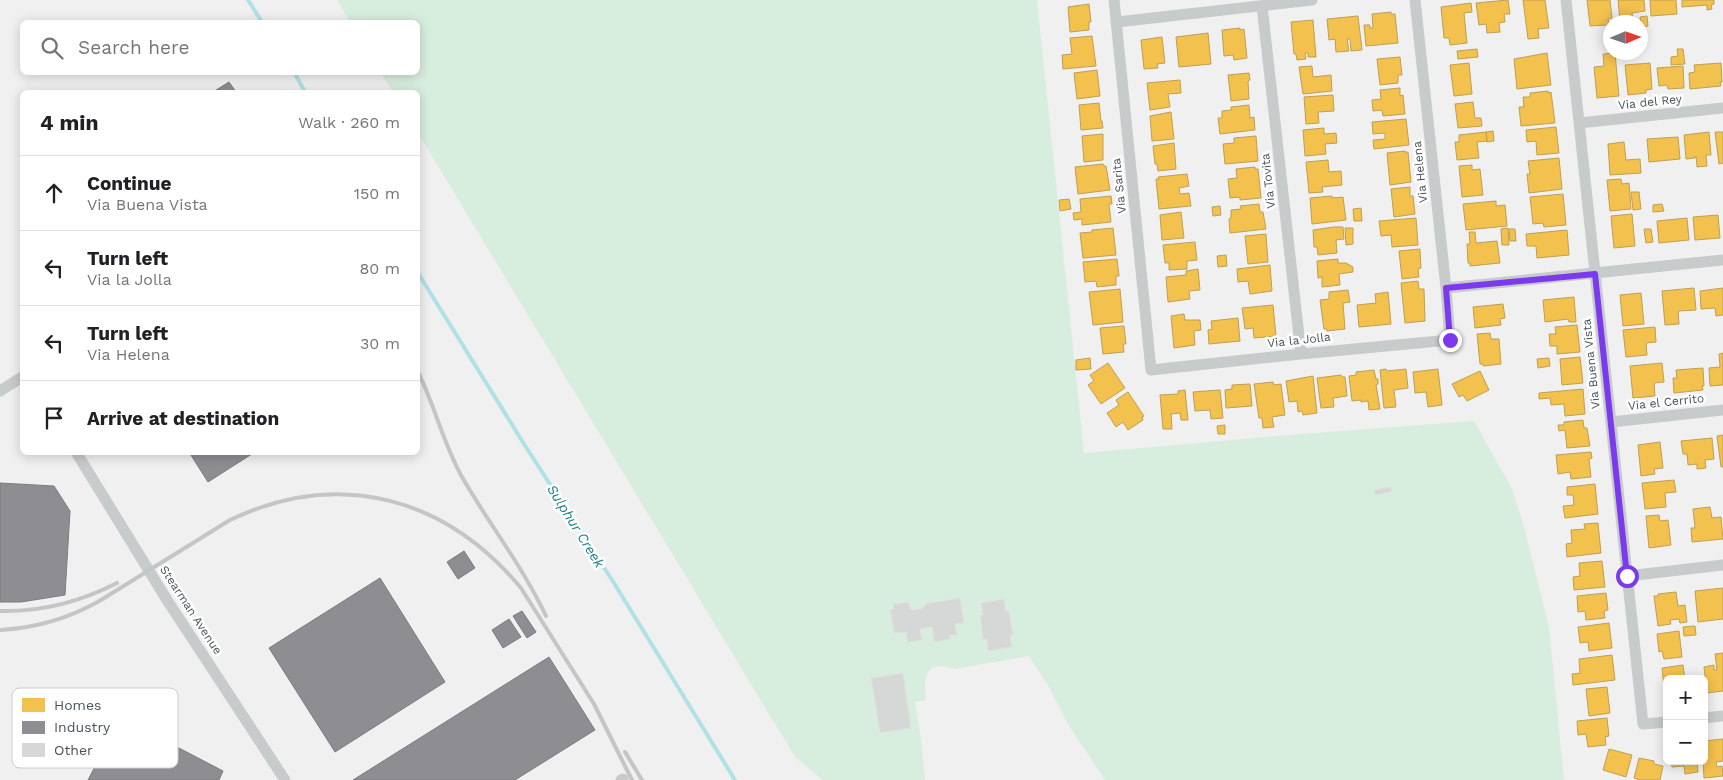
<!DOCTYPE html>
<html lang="en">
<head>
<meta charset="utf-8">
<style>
	body { margin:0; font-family:"Work Sans",sans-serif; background:#f2f2f2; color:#202124 }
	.controls { position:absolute; right:15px; bottom:15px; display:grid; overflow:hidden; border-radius:8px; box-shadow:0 2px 12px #0003 }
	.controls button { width:45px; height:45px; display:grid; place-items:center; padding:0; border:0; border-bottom:1px solid #e0e0e0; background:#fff; color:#202124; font:25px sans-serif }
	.compass { position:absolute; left:1603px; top:15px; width:45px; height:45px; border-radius:50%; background:#fff; box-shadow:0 2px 12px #0003; rotate:88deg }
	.stop { position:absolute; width:15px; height:15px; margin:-11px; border:4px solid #7c3aed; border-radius:50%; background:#fff }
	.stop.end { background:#7c3aed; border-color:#fff; box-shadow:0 1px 5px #0008 }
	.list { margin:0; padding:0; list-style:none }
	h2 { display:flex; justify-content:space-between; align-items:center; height:65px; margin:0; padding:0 20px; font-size:21px }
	h2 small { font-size:16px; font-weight:400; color:#757577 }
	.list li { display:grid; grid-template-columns:32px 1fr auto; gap:15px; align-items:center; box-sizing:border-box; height:75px; padding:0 20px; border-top:1px solid #e0e0e0 }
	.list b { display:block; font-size:19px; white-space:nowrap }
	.list p { margin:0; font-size:16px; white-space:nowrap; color:#757577 }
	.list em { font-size:16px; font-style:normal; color:#757577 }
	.icon { flex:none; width:28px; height:28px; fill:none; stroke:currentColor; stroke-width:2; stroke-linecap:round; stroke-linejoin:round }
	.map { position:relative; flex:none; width:1723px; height:780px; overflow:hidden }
	.search { position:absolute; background:#fff; box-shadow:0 2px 12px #0003; left:20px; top:20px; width:400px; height:55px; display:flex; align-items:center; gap:12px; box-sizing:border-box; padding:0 18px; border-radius:8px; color:#757577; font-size:19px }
	.panel { position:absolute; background:#fff; box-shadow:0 2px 12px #0003; left:20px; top:90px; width:400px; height:365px; border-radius:8px }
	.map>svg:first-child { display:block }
	.green { fill:#d7eddd }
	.homes { fill:#f2c14e; stroke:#bfa052 }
	.industry { fill:#8d8d92; stroke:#797c81 }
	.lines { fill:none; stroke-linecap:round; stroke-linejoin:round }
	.stream { stroke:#b0e1e6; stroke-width:4 }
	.building { fill:#d6d8d8; stroke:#e2e2e3 }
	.street { stroke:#c8cbcb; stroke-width:11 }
	.rail { stroke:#c4c6c6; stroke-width:4 }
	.route { stroke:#7c3aed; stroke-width:6 }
	.labels { text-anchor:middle; stroke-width:5; stroke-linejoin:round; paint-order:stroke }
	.street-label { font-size:12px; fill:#49545a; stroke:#fff }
	.water-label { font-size:14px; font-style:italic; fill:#1c818c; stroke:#fff }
	.key { fill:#fff; stroke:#c8ccce; stroke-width:1 }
	.key-label { font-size:14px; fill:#49545a }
</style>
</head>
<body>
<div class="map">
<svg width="1723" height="780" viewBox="0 0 1723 780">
	<rect width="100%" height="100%" fill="#f0f0f0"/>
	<path class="green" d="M 337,0 L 1037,0 L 1084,453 L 1301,434 L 1474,421 L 1512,489 L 1524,527 L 1549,627 L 1564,780 L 1105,780 L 1069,726 L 1049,687 L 1029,656 L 955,669 C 929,660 922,673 926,697 L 925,700 L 915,702 L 921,739 L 925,780 L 823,780 L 795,757 L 418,133 L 418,92 L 393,92 L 381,73 L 418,72 L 418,22 L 350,22 Z"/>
	<path class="homes" d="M 1508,0 L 1510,14 L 1504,14 L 1505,22 L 1499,23 L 1500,32 L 1487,33 L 1486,24 L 1479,25 L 1476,3 Z
		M 1523,0 L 1545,0 L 1549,28 L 1538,29 L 1539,38 L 1528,39 Z
		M 1587,0 L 1610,0 L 1612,18 L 1608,19 L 1609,25 L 1590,26 Z
		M 1618,0 L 1644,0 L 1645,11 L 1632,13 L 1633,20 L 1620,21 Z
		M 1650,0 L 1676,0 L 1677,14 L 1651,16 Z
		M 1682,0 L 1714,0 L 1714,4 L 1711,5 L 1712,9 L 1707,10 L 1707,5 L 1682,7 Z
		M 1471,3 L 1472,12 L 1464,13 L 1467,43 L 1450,45 L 1449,38 L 1444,38 L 1441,7 Z
		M 1089,4 L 1091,22 L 1089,22 L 1089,30 L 1070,32 L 1068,7 Z
		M 1391,12 L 1391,14 L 1395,14 L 1398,43 L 1366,46 L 1364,25 L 1370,25 L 1370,28 L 1373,28 L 1372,14 Z
		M 1358,16 L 1362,50 L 1351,51 L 1350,39 L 1347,39 L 1349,51 L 1336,52 L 1335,39 L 1329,40 L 1327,19 Z
		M 1647,16 L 1648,26 L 1641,27 L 1640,17 Z
		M 1313,20 L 1316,57 L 1308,57 L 1308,53 L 1305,53 L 1306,59 L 1297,60 L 1296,54 L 1294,54 L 1291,22 Z
		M 1240,28 L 1240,30 L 1244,29 L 1247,58 L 1234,60 L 1233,55 L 1224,56 L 1222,30 Z
		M 1208,33 L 1211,64 L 1179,67 L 1176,37 Z
		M 1092,36 L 1096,66 L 1063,69 L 1062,55 L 1072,54 L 1070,38 Z
		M 1162,37 L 1165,63 L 1157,64 L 1158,68 L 1144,69 L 1141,40 Z
		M 1477,49 L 1478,57 L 1458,59 L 1457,51 Z
		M 1677,49 L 1683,49 L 1685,64 L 1671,65 L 1671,57 L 1678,56 Z
		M 1547,53 L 1551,85 L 1517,89 L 1514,59 Z
		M 1615,53 L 1619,96 L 1597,98 L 1594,67 L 1604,66 L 1603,54 Z
		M 1400,57 L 1402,75 L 1398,75 L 1398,83 L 1380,85 L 1377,59 Z
		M 1469,63 L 1472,94 L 1454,96 L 1450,65 Z
		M 1650,63 L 1652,89 L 1646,90 L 1646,93 L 1628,95 L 1625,65 Z
		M 1721,63 L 1722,82 L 1720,82 L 1721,86 L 1690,89 L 1689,73 L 1695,72 L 1694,65 Z
		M 1312,66 L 1313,77 L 1331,75 L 1332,91 L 1303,94 L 1299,67 Z
		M 1683,66 L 1684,88 L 1668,89 L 1667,85 L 1659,86 L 1657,68 Z
		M 1097,70 L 1100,96 L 1077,99 L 1074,73 Z
		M 1249,73 L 1250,80 L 1248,81 L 1249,99 L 1231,101 L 1228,75 Z
		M 1180,80 L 1181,93 L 1168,94 L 1170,107 L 1150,110 L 1147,83 Z
		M 1400,88 L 1400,96 L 1403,95 L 1405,114 L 1383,116 L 1382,110 L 1373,111 L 1372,100 L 1381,99 L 1380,90 Z
		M 1548,91 L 1548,93 L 1551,92 L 1555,123 L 1521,126 L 1519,107 L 1524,107 L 1523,97 L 1530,97 L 1530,93 Z
		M 1333,95 L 1334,111 L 1318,112 L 1319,123 L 1306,124 L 1304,97 Z
		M 1473,102 L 1475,118 L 1481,118 L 1482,126 L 1458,128 L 1455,104 Z
		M 1099,103 L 1101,121 L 1102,121 L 1103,128 L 1081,130 L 1079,105 Z
		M 1249,105 L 1250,118 L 1254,117 L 1255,130 L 1220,134 L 1218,118 L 1222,118 L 1222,111 L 1231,110 L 1231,107 Z
		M 1171,112 L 1174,139 L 1152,141 L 1150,116 Z
		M 1406,119 L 1409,145 L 1374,149 L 1373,140 L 1385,139 L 1385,133 L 1373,134 L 1372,122 Z
		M 1556,127 L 1559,153 L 1537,155 L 1536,141 L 1527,142 L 1526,130 Z
		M 1324,128 L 1324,134 L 1336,133 L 1337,143 L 1325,144 L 1326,154 L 1305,156 L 1303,130 Z
		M 1493,131 L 1494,141 L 1487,142 L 1486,132 Z
		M 1486,132 L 1487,141 L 1477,142 L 1479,158 L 1457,160 L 1455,142 L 1459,142 L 1459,135 Z
		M 1709,132 L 1711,155 L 1706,155 L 1707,166 L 1697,167 L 1696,156 L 1695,158 L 1686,159 L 1684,135 Z
		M 1715,132 L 1723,132 L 1723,163 L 1719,164 Z
		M 1103,134 L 1103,160 L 1084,162 L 1082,136 Z
		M 1256,136 L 1258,161 L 1225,164 L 1223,144 L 1234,143 L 1234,138 Z
		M 1678,137 L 1680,159 L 1649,162 L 1647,139 Z
		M 1624,142 L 1626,160 L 1640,159 L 1641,173 L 1610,175 L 1608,144 Z
		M 1174,143 L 1176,169 L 1158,171 L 1157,164 L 1155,164 L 1153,146 Z
		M 1405,151 L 1405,152 L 1408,152 L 1411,182 L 1390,185 L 1387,153 Z
		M 1559,158 L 1562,189 L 1529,193 L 1527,174 L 1530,174 L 1528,161 Z
		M 1328,160 L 1329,172 L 1341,171 L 1342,185 L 1322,187 L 1323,192 L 1309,193 L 1306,162 Z
		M 1103,164 L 1104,166 L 1106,166 L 1110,190 L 1078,194 L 1075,167 Z
		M 1472,165 L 1472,170 L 1480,169 L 1483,195 L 1462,197 L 1459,166 Z
		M 1255,167 L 1255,169 L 1258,169 L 1261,198 L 1240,200 L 1240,197 L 1230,198 L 1228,179 L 1237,178 L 1236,169 Z
		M 1187,174 L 1189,186 L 1179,188 L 1180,194 L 1189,193 L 1191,206 L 1159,209 L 1156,179 L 1159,179 L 1158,177 Z
		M 1621,179 L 1622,184 L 1629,183 L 1631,209 L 1610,211 L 1607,180 Z
		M 1410,187 L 1410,196 L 1413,196 L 1415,214 L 1394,217 L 1391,189 Z
		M 1631,192 L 1639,192 L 1641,209 L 1633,210 Z
		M 1563,194 L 1566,225 L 1544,227 L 1543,223 L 1533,224 L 1530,197 Z
		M 1111,196 L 1112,204 L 1109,204 L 1111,222 L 1082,225 L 1082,219 L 1074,220 L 1073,213 L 1081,212 L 1080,199 Z
		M 1332,196 L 1332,198 L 1343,197 L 1346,220 L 1312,224 L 1310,198 Z
		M 1069,199 L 1071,209 L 1060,211 L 1059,200 Z
		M 1496,201 L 1496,206 L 1505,205 L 1507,226 L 1466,230 L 1463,204 Z
		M 1259,204 L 1260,212 L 1263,212 L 1266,229 L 1230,233 L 1229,219 L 1231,218 L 1231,210 L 1241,209 L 1240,206 Z
		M 1662,204 L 1664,211 L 1653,212 L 1653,205 Z
		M 1220,206 L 1221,215 L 1213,216 L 1212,207 Z
		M 1361,208 L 1362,221 L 1354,221 L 1353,209 Z
		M 1181,212 L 1184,238 L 1162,240 L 1160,215 Z
		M 1632,214 L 1635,246 L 1614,248 L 1611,216 Z
		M 1718,215 L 1720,238 L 1695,240 L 1693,217 Z
		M 1416,218 L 1418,245 L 1392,247 L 1391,235 L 1381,236 L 1379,221 Z
		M 1687,218 L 1689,240 L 1659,243 L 1657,221 Z
		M 1334,227 L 1343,227 L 1344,239 L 1336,240 L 1337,253 L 1318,255 L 1317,247 L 1314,247 L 1313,230 Z
		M 1113,228 L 1116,255 L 1083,258 L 1080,233 L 1092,232 L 1092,230 Z
		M 1345,228 L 1353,228 L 1353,244 L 1346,245 Z
		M 1508,228 L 1509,245 L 1502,245 L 1501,229 Z
		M 1509,229 L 1515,229 L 1516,241 L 1510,241 Z
		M 1644,229 L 1651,229 L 1653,242 L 1646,243 Z
		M 1567,230 L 1569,255 L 1537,258 L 1536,246 L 1527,246 L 1526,234 Z
		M 1469,232 L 1475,232 L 1476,243 L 1497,241 L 1500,263 L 1470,266 L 1470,263 L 1468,263 L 1467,244 L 1470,244 Z
		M 1266,234 L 1268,262 L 1248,264 L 1245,236 Z
		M 1195,242 L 1197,260 L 1187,261 L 1187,269 L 1169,270 L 1169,263 L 1165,263 L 1163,245 Z
		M 1420,249 L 1421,268 L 1418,269 L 1419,277 L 1402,279 L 1399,251 Z
		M 1226,255 L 1227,266 L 1218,267 L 1217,256 Z
		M 1117,259 L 1119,276 L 1116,276 L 1116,285 L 1097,287 L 1096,281 L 1085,282 L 1083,262 Z
		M 1338,259 L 1338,263 L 1346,263 L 1353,267 L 1353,272 L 1339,274 L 1340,285 L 1322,287 L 1322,277 L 1318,278 L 1317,261 Z
		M 1270,265 L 1272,291 L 1250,294 L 1248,281 L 1238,282 L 1237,269 Z
		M 1198,269 L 1200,290 L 1189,291 L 1190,299 L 1168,302 L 1166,277 L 1186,275 L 1186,271 Z
		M 1418,281 L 1419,289 L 1424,289 L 1425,321 L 1405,323 L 1401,283 Z
		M 1694,288 L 1696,310 L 1678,311 L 1679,324 L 1665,325 L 1662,291 Z
		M 1723,288 L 1723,315 L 1716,316 L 1715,308 L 1701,309 L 1700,291 Z
		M 1120,289 L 1123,322 L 1093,325 L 1089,292 Z
		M 1348,290 L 1350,302 L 1343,303 L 1345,329 L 1327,331 L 1327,329 L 1324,329 L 1320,300 L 1329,299 L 1329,292 Z
		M 1388,292 L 1391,324 L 1359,327 L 1357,305 L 1376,303 L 1375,294 Z
		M 1641,293 L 1644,324 L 1623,326 L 1620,295 Z
		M 1574,297 L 1576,322 L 1569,322 L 1568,319 L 1545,322 L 1543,300 Z
		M 1503,304 L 1505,318 L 1500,319 L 1501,325 L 1475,328 L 1473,307 Z
		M 1273,305 L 1276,336 L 1254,338 L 1253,328 L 1245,329 L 1242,308 Z
		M 1184,314 L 1185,320 L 1200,320 L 1201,330 L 1194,331 L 1195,345 L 1174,348 L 1171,316 Z
		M 1238,318 L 1240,341 L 1209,344 L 1208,330 L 1212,329 L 1211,321 Z
		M 1577,325 L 1580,352 L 1557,354 L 1557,346 L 1550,346 L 1549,334 L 1556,334 L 1555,327 Z
		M 1124,326 L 1126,344 L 1123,344 L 1124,352 L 1103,354 L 1100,328 Z
		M 1655,327 L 1656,342 L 1646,343 L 1647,355 L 1626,357 L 1623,330 Z
		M 1490,333 L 1491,339 L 1499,339 L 1501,364 L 1483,366 L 1483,364 L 1480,364 L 1477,334 Z
		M 1723,353 L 1723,385 L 1710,386 L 1709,368 L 1720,367 L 1719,354 Z
		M 1580,357 L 1583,383 L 1562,385 L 1560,359 Z
		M 1090,358 L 1091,369 L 1076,370 L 1076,360 Z
		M 1549,358 L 1550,366 L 1538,368 L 1537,359 Z
		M 1108,363 L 1125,388 L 1101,404 L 1088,385 L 1094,381 L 1090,375 Z
		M 1662,363 L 1664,382 L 1654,383 L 1655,396 L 1633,398 L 1630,366 Z
		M 1703,368 L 1704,386 L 1702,386 L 1703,390 L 1674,393 L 1673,378 L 1677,378 L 1676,370 Z
		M 1386,369 L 1387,371 L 1406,369 L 1408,388 L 1394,390 L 1396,407 L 1384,408 L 1380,370 Z
		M 1438,369 L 1442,405 L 1428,407 L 1426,392 L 1415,393 L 1413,372 Z
		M 1374,370 L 1376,379 L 1378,379 L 1378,384 L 1376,385 L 1380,409 L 1369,410 L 1368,401 L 1361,402 L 1361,400 L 1352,401 L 1349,376 L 1356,375 L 1356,372 Z
		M 1480,371 L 1489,390 L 1467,401 L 1463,395 L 1459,397 L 1452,384 Z
		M 1341,375 L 1342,377 L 1345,377 L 1347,396 L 1333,398 L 1334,407 L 1321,408 L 1317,378 Z
		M 1313,376 L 1317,413 L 1303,415 L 1302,411 L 1298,412 L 1297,401 L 1289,402 L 1286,381 Z
		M 1273,382 L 1274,385 L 1281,384 L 1285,415 L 1272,417 L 1274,427 L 1263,428 L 1262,418 L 1259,418 L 1254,384 Z
		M 1250,384 L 1252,406 L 1226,408 L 1225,390 L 1232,389 L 1232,385 Z
		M 1583,389 L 1585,414 L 1565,416 L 1564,404 L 1551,405 L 1550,398 L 1539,399 L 1539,393 Z
		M 1185,390 L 1188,420 L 1181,420 L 1180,413 L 1171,414 L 1172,429 L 1163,429 L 1160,395 L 1178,394 L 1178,391 Z
		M 1220,390 L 1223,418 L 1211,419 L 1210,410 L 1195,411 L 1193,392 Z
		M 1128,392 L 1144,416 L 1142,417 L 1143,420 L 1128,430 L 1123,422 L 1116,427 L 1107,413 L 1119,405 L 1116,400 Z
		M 1583,420 L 1584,428 L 1587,428 L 1590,446 L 1567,448 L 1565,430 L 1559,431 L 1558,425 L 1564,425 L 1564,422 Z
		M 1225,425 L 1225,434 L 1218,434 L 1217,426 Z
		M 1723,435 L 1723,467 L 1721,467 L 1717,436 Z
		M 1712,438 L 1714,459 L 1705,460 L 1706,468 L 1697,469 L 1697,464 L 1688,465 L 1687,454 L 1683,454 L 1681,441 Z
		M 1660,442 L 1663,468 L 1654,469 L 1655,474 L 1641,476 L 1638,445 Z
		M 1591,452 L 1592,458 L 1589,459 L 1591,477 L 1571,479 L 1570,472 L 1558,474 L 1556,455 Z
		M 1674,480 L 1676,492 L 1665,493 L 1666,507 L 1645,509 L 1642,483 Z
		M 1595,484 L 1598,514 L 1565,518 L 1563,506 L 1574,505 L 1573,495 L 1567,495 L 1567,487 Z
		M 1710,507 L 1712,518 L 1721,517 L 1723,539 L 1692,542 L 1691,528 L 1695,528 L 1693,509 Z
		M 1659,515 L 1660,521 L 1668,520 L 1671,545 L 1649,548 L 1646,516 Z
		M 1598,523 L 1601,553 L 1567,557 L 1566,544 L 1572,543 L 1571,530 L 1585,529 L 1584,524 Z
		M 1602,561 L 1605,587 L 1574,590 L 1573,577 L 1580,576 L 1579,563 Z
		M 1723,588 L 1723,619 L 1698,622 L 1695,591 Z
		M 1676,592 L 1678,606 L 1685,605 L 1687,622 L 1680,623 L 1679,619 L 1670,620 L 1671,624 L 1658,626 L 1654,596 L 1658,596 L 1658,594 Z
		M 1606,593 L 1608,610 L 1604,611 L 1605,618 L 1586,620 L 1585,611 L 1578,612 L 1577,596 Z
		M 1609,623 L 1612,648 L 1589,651 L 1588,642 L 1580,643 L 1578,627 Z
		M 1695,626 L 1696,635 L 1684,636 L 1683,627 Z
		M 1679,631 L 1682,657 L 1664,659 L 1662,651 L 1659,652 L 1657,634 Z
		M 1723,653 L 1723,691 L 1707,693 L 1704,667 L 1714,665 L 1714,670 L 1717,670 L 1715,654 Z
		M 1612,655 L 1615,680 L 1573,685 L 1572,674 L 1580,673 L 1579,659 Z
		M 1683,665 L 1685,679 L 1667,679 L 1667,696 L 1665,696 L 1662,668 Z
		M 1607,687 L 1610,713 L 1589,716 L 1586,689 Z
		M 1607,718 L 1609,736 L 1605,737 L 1606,745 L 1588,747 L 1586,734 L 1578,735 L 1577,721 Z
		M 1723,739 L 1723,761 L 1716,762 L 1717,767 L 1722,766 L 1723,776 L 1704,778 L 1703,761 L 1704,761 L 1704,741 Z
		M 1609,749 L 1632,755 L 1626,777 L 1603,770 Z
		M 1639,758 L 1654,761 L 1654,764 L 1663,766 L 1660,780 L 1640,780 L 1634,778 Z
		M 1671,761 L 1697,761 L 1698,772 L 1685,774 L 1684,766 L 1672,767 Z"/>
	<path class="industry" d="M 229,82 L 236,92 L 213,92 Z
		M 189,452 L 255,452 L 208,482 Z
		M 0,483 L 54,486 L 70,511 L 65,595 L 21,602 L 0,602 Z
		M 464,551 L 475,568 L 458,579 L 447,562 Z
		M 380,578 L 445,682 L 335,752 L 269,648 Z
		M 522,611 L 536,632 L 527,638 L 513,616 Z
		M 509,619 L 521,637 L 503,648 L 492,630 Z
		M 549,657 L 595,730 L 515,780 L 353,780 Z
		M 138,712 L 160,724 L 154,735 L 223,771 L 219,780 L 88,780 L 121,717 L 132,723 Z"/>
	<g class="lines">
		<path class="stream" d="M 248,0 L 262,22
			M 294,72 L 305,92
			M 418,273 L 524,444 L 614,583 L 735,780"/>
	</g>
	<path class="building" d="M 1391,487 L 1392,492 L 1375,495 L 1374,490 Z
		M 960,598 L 964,623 L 955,624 L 957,635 L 950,636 L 951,639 L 934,642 L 932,627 L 920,629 L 922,640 L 908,642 L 906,632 L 894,633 L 890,610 L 894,609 L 893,604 L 908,602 L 911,610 L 923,608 L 923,606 L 926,605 L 925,604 Z
		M 1004,599 L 1006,611 L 1009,611 L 1013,635 L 1010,635 L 1012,647 L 988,651 L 987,639 L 983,640 L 980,615 L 983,615 L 981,603 Z
		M 903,673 L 911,728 L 880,733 L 871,678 Z"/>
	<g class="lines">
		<path class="street" d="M 1114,0 L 1151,370 L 1301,354 L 1450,340 L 1446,288 L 1415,0
			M 1566,0 L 1643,724 L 1667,722
			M 1262,6 L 1301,354
			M 1117,22 L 1312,0
			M 1579,123 L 1723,108
			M 1446,288 L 1723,260
			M 0,391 L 22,377
			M 1611,422 L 1723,410
			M 76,452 L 167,600 L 285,780
			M 1627,576 L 1723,565
			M 1704,718 L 1723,716
			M 621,780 L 623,779"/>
		<path class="rail" d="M 418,372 C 435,406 443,443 462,477 C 489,524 523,567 546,616
			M 0,611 C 42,612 80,602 117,583
			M 0,630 C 36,628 70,618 101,600 L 230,520 C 339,468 445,497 521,588 L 594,704 L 632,780
			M 625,752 L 642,780"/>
	</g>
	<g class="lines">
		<path class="route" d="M 1450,340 L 1446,288 L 1595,274 L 1627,576"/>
	</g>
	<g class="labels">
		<g class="street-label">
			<text transform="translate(1650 102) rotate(-6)" y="4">Via del Rey</text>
			<text transform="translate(1420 172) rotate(-96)" y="4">Via Helena</text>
			<text transform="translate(1268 181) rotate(-96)" y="4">Via Tovita</text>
			<text transform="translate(1119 186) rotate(-96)" y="4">Via Sarita</text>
			<text transform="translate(1299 340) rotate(-6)" y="4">Via la Jolla</text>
			<text transform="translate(1591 364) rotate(-96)" y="4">Via Buena Vista</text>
			<text transform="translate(1666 402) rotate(-6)" y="4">Via el Cerrito</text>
			<text transform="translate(191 610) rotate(57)" y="4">Stearman Avenue</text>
		</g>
		<g class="water-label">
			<text transform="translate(576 526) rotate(58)" y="5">Sulphur Creek</text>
		</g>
	</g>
	<rect x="12" y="688" width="166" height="80" rx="8" class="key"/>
	<rect x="22" y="698" width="23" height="14" fill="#f2c14e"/>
	<rect x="22" y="721" width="23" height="13" fill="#8d8d92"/>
	<rect x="22" y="743" width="23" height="14" fill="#d6d8d8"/>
	<g class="key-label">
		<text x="54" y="710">Homes</text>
		<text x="54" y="732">Industry</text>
		<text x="54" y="755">Other</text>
	</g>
</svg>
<div class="controls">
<button>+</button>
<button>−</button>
</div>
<svg class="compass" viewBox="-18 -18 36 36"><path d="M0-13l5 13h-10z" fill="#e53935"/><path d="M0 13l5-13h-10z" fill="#757577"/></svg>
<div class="stop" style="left:1627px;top:576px"></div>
<div class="stop end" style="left:1450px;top:340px"></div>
<div class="search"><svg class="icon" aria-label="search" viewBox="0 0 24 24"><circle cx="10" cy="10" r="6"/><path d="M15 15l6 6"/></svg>Search here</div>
<section class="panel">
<h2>4 min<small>Walk · 260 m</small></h2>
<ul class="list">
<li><svg class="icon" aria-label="ahead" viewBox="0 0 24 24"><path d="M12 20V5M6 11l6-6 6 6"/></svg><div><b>Continue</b><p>Via Buena Vista</p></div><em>150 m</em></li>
<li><svg class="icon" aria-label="left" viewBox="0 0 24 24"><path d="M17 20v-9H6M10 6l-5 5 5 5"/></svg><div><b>Turn left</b><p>Via la Jolla</p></div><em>80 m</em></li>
<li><svg class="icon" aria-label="left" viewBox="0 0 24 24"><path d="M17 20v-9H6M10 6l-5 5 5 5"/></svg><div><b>Turn left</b><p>Via Helena</p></div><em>30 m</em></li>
<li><svg class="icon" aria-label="arrive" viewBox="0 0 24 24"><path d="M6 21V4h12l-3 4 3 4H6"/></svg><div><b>Arrive at destination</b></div></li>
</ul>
</section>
</div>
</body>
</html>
